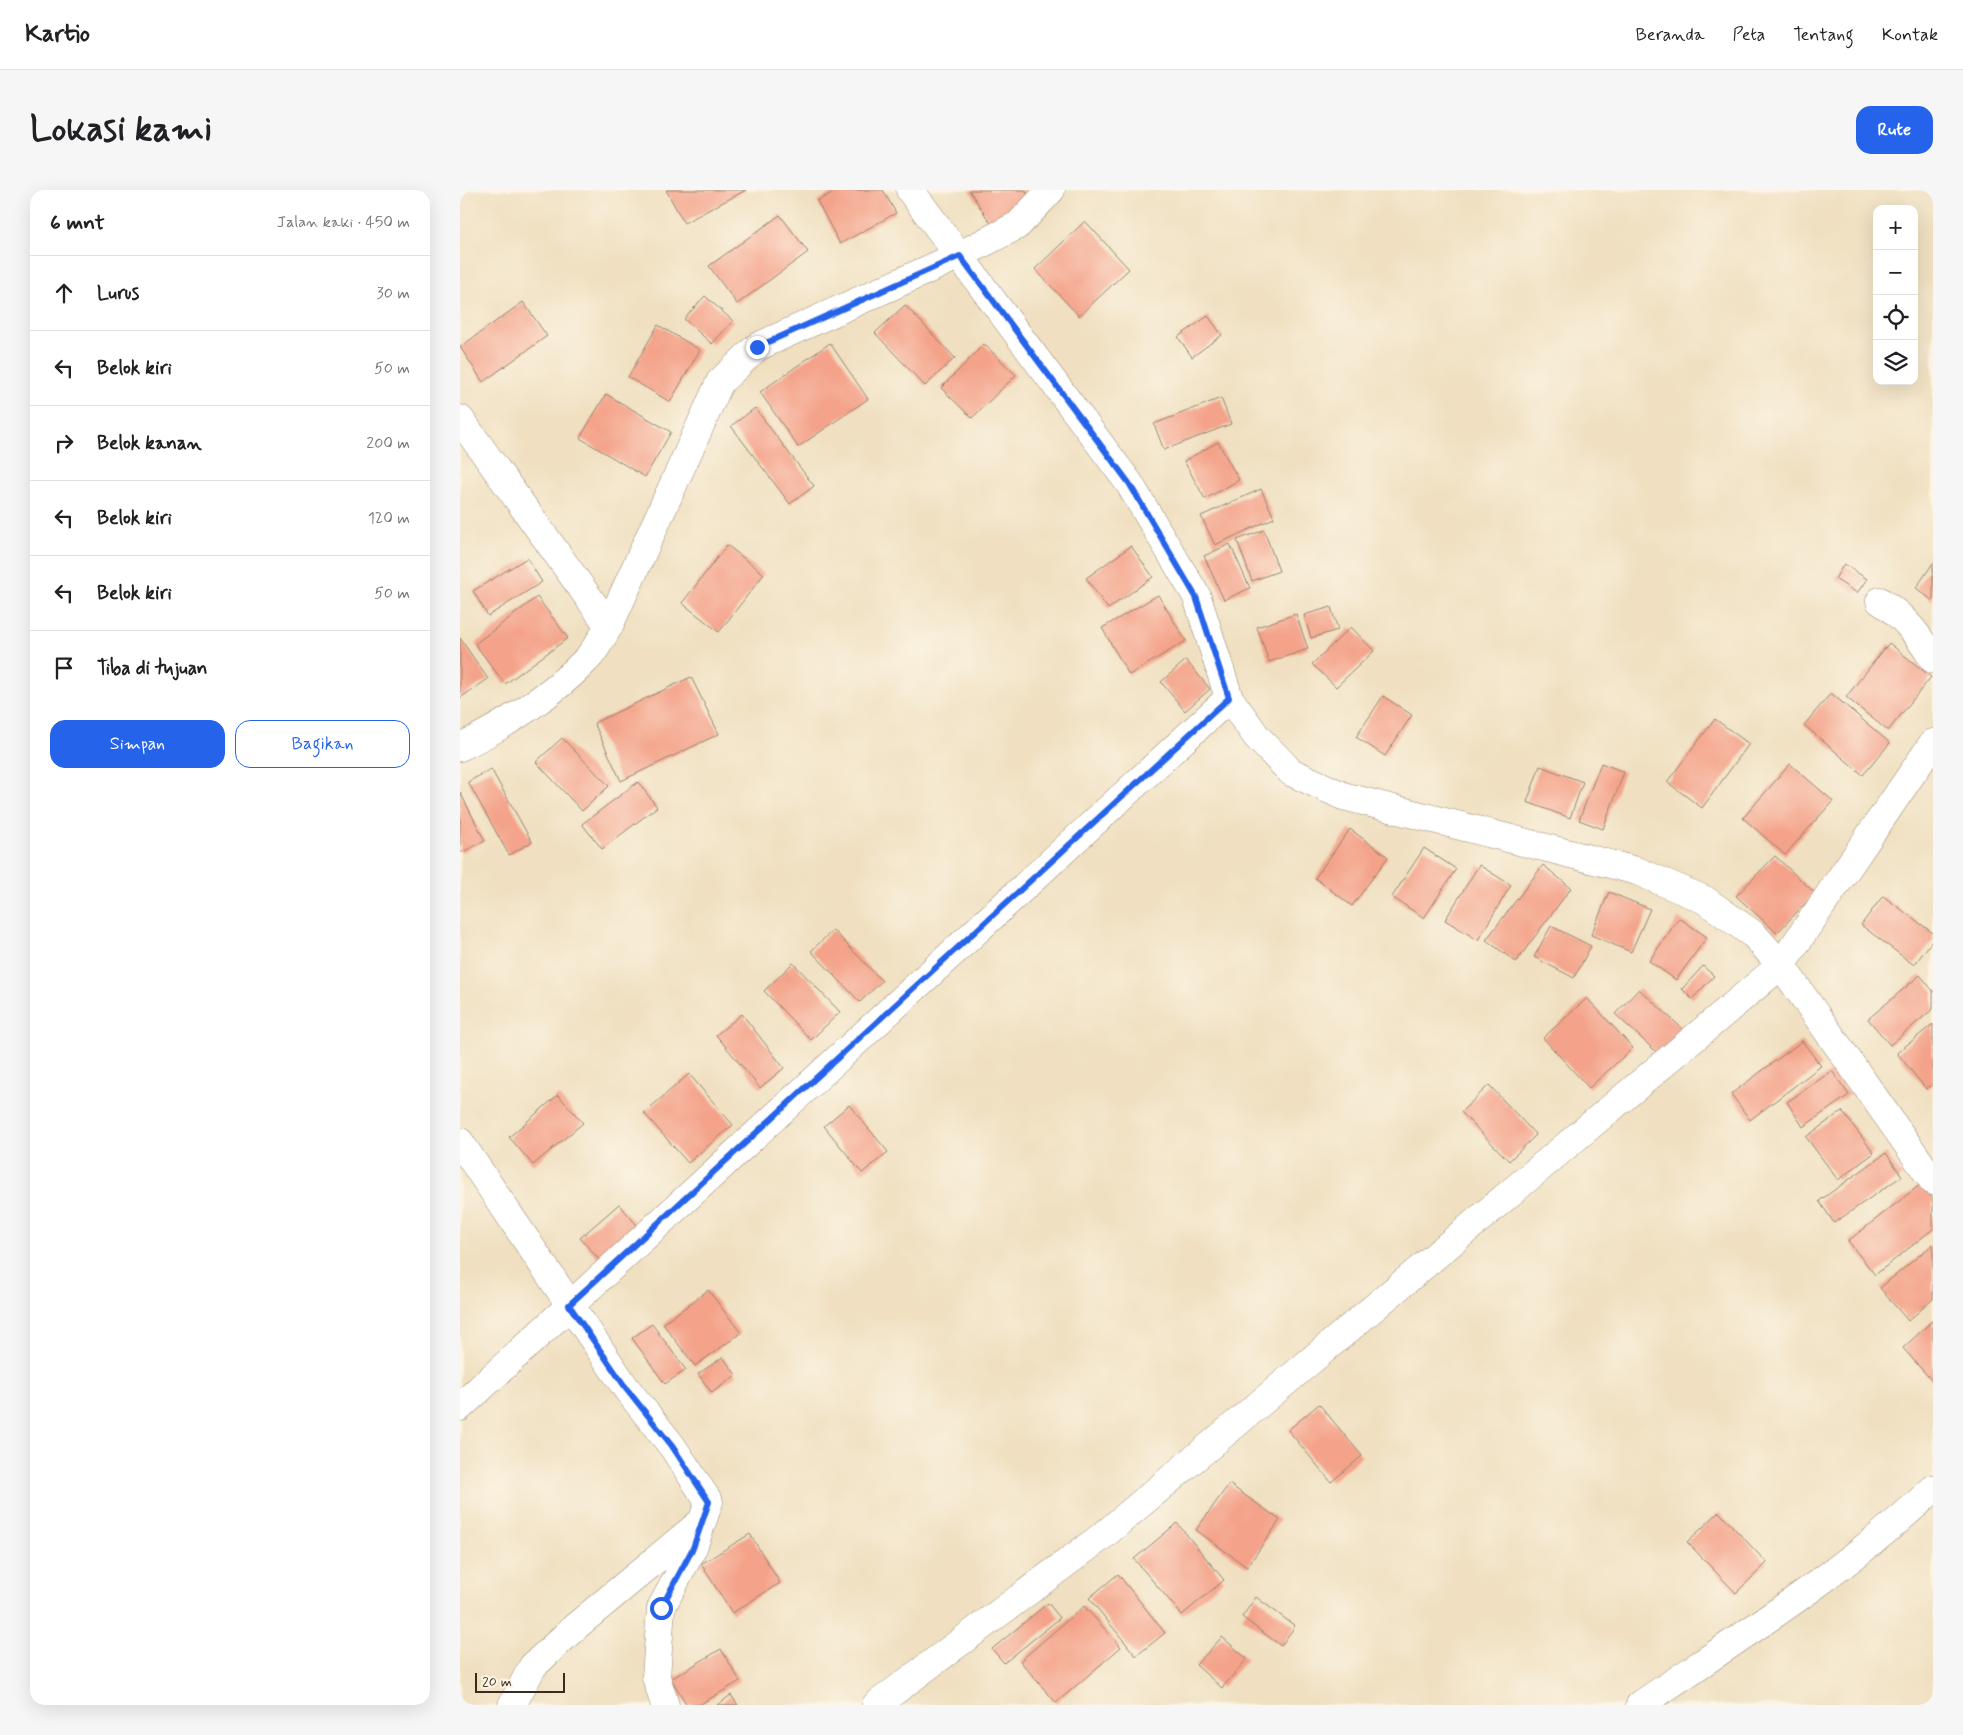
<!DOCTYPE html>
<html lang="id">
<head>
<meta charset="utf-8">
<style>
	body { margin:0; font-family:Mynerve,sans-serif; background:#f6f6f6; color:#202124 }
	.controls { position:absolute; right:15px; top:15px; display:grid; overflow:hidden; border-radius:10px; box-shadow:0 5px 20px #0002 }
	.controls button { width:45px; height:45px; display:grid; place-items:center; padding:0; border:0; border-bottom:1px solid #e0e0e0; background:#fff; color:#202124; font:25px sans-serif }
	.scale { position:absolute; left:15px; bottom:12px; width:90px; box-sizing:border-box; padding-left:5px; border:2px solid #3b2a1e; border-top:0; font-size:14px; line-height:18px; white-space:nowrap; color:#3b2a1e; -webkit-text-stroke:4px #fcf5e5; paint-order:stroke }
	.stop { position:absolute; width:15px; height:15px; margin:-11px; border:4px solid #2563eb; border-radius:50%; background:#fff }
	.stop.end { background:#2563eb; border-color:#fff; box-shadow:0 1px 5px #0008 }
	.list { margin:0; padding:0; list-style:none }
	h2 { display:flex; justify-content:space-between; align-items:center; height:65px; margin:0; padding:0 20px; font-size:21px }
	h2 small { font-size:16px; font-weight:400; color:#757577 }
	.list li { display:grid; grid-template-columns:32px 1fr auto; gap:15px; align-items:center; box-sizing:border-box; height:75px; padding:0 20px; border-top:1px solid #e0e0e0 }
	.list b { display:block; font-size:19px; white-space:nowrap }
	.list em { font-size:16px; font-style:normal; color:#757577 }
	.actions { display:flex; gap:10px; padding:15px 20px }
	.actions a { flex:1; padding:11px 0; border:1px solid #2563eb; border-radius:15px; text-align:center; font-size:18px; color:#2563eb }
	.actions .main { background:#2563eb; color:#fff }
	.icon { flex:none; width:28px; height:28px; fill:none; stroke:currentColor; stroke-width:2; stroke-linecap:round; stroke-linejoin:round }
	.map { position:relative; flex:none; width:1473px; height:1515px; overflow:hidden; border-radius:15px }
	header { display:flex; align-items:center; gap:30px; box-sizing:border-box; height:70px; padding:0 25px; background:#fff; border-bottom:1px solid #e0e0e0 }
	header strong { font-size:24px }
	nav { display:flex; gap:28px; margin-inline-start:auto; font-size:18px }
	.intro { display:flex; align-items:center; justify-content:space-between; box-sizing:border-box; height:120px; padding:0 30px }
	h1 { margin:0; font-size:35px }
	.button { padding:12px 22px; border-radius:15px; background:#2563eb; color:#fff; font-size:18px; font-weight:700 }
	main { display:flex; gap:30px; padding:0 30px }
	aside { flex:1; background:#fff; border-radius:15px; box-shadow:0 5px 20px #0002 }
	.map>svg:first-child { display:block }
	.building { fill:#f4a38a }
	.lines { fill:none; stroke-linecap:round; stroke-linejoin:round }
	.minor-casing { stroke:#968570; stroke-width:29 }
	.minor { stroke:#fff; stroke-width:28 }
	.route { stroke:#2563eb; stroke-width:6 }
</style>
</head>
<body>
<header>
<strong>Kartio</strong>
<nav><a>Beranda</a><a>Peta</a><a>Tentang</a><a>Kontak</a></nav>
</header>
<div class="intro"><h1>Lokasi kami</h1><a class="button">Rute</a></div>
<main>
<aside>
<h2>6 mnt<small>Jalan kaki · 450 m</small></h2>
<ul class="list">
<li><svg class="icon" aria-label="ahead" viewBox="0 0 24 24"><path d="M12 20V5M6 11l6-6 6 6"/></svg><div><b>Lurus</b></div><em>30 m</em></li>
<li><svg class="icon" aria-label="left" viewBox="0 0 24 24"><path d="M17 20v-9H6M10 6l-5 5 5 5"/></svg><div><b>Belok kiri</b></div><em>50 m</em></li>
<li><svg class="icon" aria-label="right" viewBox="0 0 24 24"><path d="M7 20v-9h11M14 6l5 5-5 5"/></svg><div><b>Belok kanan</b></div><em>200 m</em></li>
<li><svg class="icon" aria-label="left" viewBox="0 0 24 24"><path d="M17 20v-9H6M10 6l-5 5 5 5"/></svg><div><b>Belok kiri</b></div><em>120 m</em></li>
<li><svg class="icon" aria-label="left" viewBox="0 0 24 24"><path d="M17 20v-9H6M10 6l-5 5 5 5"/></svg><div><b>Belok kiri</b></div><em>50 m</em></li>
<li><svg class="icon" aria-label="arrive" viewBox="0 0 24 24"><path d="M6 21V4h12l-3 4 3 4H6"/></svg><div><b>Tiba di tujuan</b></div></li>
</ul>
<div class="actions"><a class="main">Simpan</a><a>Bagikan</a></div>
</aside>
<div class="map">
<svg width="1473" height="1515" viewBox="0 0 1473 1515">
	<rect width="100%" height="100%" fill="#fcf5e5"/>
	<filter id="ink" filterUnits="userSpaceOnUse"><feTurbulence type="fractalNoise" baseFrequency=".02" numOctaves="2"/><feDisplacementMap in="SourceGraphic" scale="10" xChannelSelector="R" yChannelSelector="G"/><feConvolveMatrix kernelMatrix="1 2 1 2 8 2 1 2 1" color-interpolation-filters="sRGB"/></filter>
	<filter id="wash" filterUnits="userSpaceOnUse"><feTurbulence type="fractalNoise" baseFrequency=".0096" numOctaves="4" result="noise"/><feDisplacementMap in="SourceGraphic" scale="20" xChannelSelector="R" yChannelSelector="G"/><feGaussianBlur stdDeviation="1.12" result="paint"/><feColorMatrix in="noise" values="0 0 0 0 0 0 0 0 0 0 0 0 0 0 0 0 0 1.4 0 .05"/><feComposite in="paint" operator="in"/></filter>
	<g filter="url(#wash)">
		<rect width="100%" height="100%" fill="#f0e0c1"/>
		<g id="blocks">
			<path class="building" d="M 206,0 L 286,0 L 224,33 Z
				M 377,0 L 423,0 L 436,23 L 380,54 L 357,11 Z
				M 509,0 L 565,0 L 572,12 L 533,37 Z
				M 320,25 L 348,62 L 277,114 L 249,76 Z
				M 625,31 L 669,79 L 619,126 L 575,79 Z
				M 245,106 L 273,131 L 252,154 L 224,129 Z
				M 63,112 L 87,146 L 23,192 L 0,157 Z
				M 445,115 L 495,168 L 465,196 L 415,143 Z
				M 748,126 L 762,145 L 732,167 L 718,147 Z
				M 198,135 L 240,160 L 210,212 L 168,187 Z
				M 370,153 L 408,209 L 338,257 L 300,202 Z
				M 524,154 L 556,185 L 512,228 L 481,198 Z
				M 146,204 L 211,242 L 185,287 L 120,248 Z
				M 761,208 L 771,234 L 704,260 L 694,234 Z
				M 295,218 L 354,296 L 330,314 L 271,236 Z
				M 758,252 L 779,290 L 745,309 L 724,271 Z
				M 801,299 L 814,328 L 755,355 L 741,326 Z
				M 804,340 L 819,381 L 792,391 L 777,350 Z
				M 770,354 L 790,398 L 764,410 L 744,366 Z
				M 267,355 L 304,384 L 259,442 L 222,413 Z
				M 671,356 L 693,387 L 648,419 L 626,388 Z
				M 67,368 L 82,392 L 28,426 L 13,401 Z
				M 1473,373 L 1473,411 L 1456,398 Z
				M 1384,374 L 1407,389 L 1397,403 L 1375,389 Z
				M 698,405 L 726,451 L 669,485 L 642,438 Z
				M 77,407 L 108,448 L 45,494 L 15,454 Z
				M 871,417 L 878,440 L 851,448 L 844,425 Z
				M 836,424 L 848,459 L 809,472 L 797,437 Z
				M 891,437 L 914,461 L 876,497 L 852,474 Z
				M 0,448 L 28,489 L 0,508 Z
				M 1429,453 L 1471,487 L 1428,541 L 1386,507 Z
				M 726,470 L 750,499 L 725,521 L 701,492 Z
				M 231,487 L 259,544 L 161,591 L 134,533 Z
				M 1371,503 L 1430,553 L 1403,585 L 1344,535 Z
				M 923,506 L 952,525 L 925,566 L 896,547 Z
				M 1255,529 L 1289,554 L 1242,618 L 1207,592 Z
				M 102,548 L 149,596 L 122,621 L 76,572 Z
				M 1141,573 L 1164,582 L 1143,639 L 1119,630 Z
				M 1330,574 L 1373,611 L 1325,665 L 1283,628 Z
				M 1080,576 L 1123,592 L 1110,628 L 1067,612 Z
				M 31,579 L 72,652 L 49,665 L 8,592 Z
				M 178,592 L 197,617 L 142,659 L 122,634 Z
				M 0,602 L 25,651 L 0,663 Z
				M 890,639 L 928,667 L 892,716 L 855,688 Z
				M 964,658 L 996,679 L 964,728 L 932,707 Z
				M 1315,666 L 1355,703 L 1317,743 L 1276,706 Z
				M 1019,675 L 1051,695 L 1018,750 L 985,730 Z
				M 1083,675 L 1111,698 L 1056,772 L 1026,750 Z
				M 1149,702 L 1190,719 L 1171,762 L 1131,745 Z
				M 1423,706 L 1473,743 L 1473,750 L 1454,775 L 1401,735 Z
				M 1219,728 L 1247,747 L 1216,790 L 1189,771 Z
				M 1091,736 L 1131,756 L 1114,788 L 1074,767 Z
				M 373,740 L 422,791 L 400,812 L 351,761 Z
				M 333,773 L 380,822 L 351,850 L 304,801 Z
				M 1243,776 L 1254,786 L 1232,809 L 1222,799 Z
				M 1460,785 L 1473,801 L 1473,819 L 1430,855 L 1408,829 Z
				M 1179,799 L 1226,842 L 1203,868 L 1155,824 Z
				M 1127,808 L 1173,858 L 1129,898 L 1083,848 Z
				M 282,824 L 324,878 L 300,898 L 256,845 Z
				M 1473,834 L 1473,894 L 1466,899 L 1437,863 Z
				M 1342,851 L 1361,876 L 1290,930 L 1271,904 Z
				M 1372,881 L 1389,905 L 1343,937 L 1327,912 Z
				M 229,884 L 273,935 L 228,973 L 184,923 Z
				M 1029,895 L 1076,945 L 1049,971 L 1001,922 Z
				M 98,905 L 123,933 L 73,975 L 49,947 Z
				M 389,915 L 428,962 L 402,983 L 364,936 Z
				M 1382,921 L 1414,963 L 1378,990 L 1346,947 Z
				M 1426,963 L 1442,986 L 1374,1033 L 1359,1011 Z
				M 1461,994 L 1473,1009 L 1473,1039 L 1415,1085 L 1388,1051 Z
				M 159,1014 L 181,1040 L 142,1073 L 120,1048 Z
				M 1473,1054 L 1473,1109 L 1448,1131 L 1420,1098 Z
				M 248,1100 L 281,1143 L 235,1176 L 203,1134 Z
				M 1473,1130 L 1473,1192 L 1443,1158 Z
				M 192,1134 L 226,1180 L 205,1194 L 172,1148 Z
				M 263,1167 L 276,1185 L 252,1203 L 238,1184 Z
				M 859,1214 L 902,1266 L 871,1292 L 828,1240 Z
				M 769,1294 L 820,1330 L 787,1377 L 736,1340 Z
				M 1259,1322 L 1307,1373 L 1276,1403 L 1227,1352 Z
				M 717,1333 L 764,1390 L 722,1425 L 674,1369 Z
				M 290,1344 L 320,1393 L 272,1423 L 241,1374 Z
				M 658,1384 L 705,1443 L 676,1466 L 629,1408 Z
				M 796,1407 L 835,1436 L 821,1456 L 782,1427 Z
				M 588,1413 L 600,1428 L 544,1473 L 532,1459 Z
				M 624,1416 L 661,1457 L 596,1513 L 560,1471 Z
				M 762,1447 L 787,1469 L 762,1498 L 736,1475 Z
				M 261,1459 L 280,1491 L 239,1515 L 227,1515 L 211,1489 Z
				M 271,1505 L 278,1515 L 257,1515 Z"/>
		</g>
	</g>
	<g filter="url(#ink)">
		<use href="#blocks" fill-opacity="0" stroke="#968570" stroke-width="1"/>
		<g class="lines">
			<defs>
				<path id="minor" d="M 450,0 L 669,293 L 737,407 L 769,508 L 797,547 L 831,582 L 883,606 L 1177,681 L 1245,710 L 1294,745 L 1321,775 L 1473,991
					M 0,229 L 149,436
					M 1420,411 C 1444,426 1458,445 1473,469
					M 0,557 C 43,537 95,503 127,469 C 136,460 142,447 149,436 L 260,192 L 297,157 L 500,65 L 558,35 L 591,0
					M 0,952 L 166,1198 L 212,1256 L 249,1312 L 233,1358 L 201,1418 L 196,1487 L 205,1515
					M 0,1217 L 769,508
					M 52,1515 L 73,1476 L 115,1437 L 240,1333
					M 416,1515 L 645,1344 L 1321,775 L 1473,553
					M 1180,1515 C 1280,1447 1385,1382 1473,1299"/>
			</defs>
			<use href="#minor" class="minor-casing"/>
			<use href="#minor" class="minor"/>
		</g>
	</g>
	<g class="lines" filter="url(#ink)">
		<path class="route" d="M 201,1418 L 233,1358 L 249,1312 L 212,1256 L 166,1198 L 109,1115 L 769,508 L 736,407 L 669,293 L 500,66 L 297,157"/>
	</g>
</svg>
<div class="controls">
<button>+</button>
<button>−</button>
<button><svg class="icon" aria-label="locate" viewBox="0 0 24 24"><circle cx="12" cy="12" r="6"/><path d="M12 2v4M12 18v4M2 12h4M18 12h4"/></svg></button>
<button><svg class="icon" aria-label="layers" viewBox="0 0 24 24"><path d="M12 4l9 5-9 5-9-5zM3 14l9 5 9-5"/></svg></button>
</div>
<div class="scale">20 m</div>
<div class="stop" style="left:201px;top:1418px"></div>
<div class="stop end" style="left:297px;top:157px"></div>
</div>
</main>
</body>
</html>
